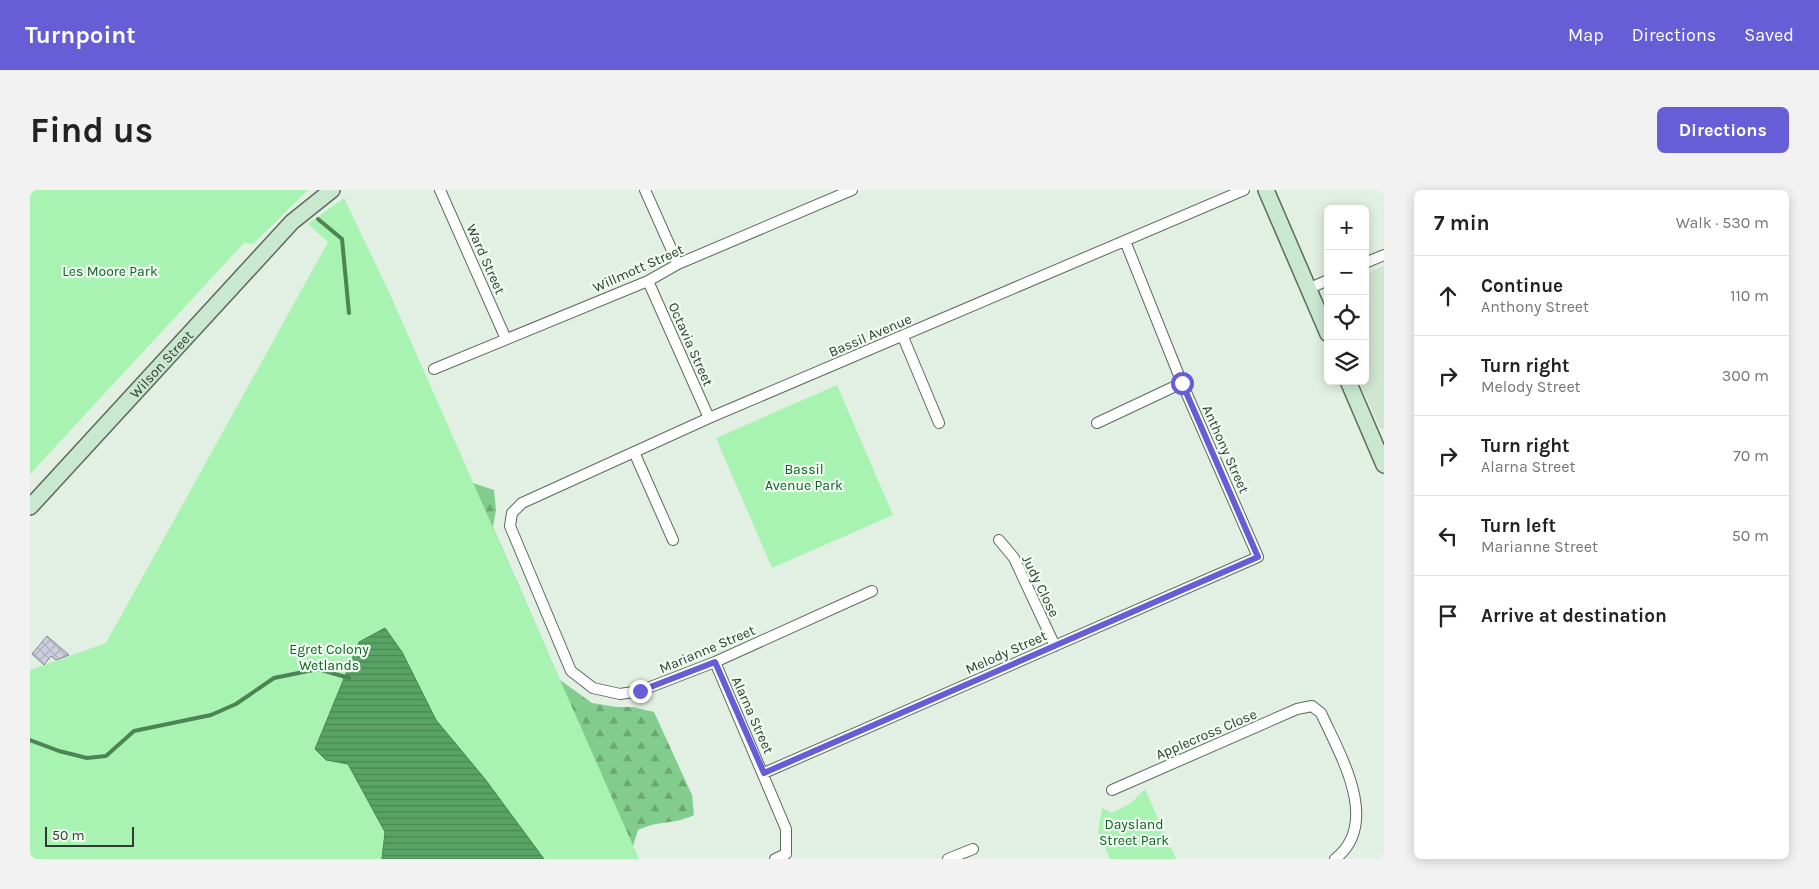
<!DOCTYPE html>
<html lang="en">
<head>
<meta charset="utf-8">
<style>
	body { margin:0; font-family:Karla,sans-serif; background:#f2f2f2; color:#222 }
	.controls { position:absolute; right:15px; top:15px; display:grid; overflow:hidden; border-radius:8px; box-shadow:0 2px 12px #0003 }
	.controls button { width:45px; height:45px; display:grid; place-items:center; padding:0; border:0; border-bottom:1px solid #e0e0e0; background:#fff; color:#222; font:25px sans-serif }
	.scale { position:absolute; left:15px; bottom:12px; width:89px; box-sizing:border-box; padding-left:5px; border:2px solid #333933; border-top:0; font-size:14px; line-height:18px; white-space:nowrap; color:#333933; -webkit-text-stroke:4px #eefdef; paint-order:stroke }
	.stop { position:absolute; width:15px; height:15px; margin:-11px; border:4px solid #675dd6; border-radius:50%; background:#fff }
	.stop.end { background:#675dd6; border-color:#fff; box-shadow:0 1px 5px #0008 }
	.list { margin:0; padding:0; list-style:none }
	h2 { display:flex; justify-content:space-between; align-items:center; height:65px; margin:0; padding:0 20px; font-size:21px }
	h2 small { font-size:16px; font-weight:400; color:#767676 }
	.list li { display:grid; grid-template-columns:32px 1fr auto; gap:15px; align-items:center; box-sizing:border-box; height:80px; padding:0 20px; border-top:1px solid #e0e0e0 }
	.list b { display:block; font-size:19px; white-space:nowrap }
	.list p { margin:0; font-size:16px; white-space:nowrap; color:#767676 }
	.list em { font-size:16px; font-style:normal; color:#767676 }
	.icon { flex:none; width:28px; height:28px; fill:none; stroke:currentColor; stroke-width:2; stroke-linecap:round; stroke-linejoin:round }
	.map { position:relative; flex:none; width:1354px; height:669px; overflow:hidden; border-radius:8px }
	header { display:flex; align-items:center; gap:30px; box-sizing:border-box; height:70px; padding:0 25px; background:#675dd6; color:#fff }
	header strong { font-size:24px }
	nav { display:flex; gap:28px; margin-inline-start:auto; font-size:18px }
	.intro { display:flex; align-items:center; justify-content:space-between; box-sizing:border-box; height:120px; padding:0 30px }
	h1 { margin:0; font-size:35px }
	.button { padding:12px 22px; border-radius:8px; background:#675dd6; color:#fff; font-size:18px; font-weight:700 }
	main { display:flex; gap:30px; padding:0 30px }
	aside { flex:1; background:#fff; border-radius:8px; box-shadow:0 2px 12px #0003 }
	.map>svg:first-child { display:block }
	.built { fill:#d0e5d2 }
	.forest { fill:url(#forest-firs) }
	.park { fill:#a8f3b2 }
	.water { fill:url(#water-rules); stroke:#4e8356 }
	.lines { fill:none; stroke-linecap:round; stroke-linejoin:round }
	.stream { stroke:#4e8356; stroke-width:4 }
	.building { fill:url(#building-cross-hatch); stroke:#848595 }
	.street-casing { stroke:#5d6a5e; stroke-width:12 }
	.secondary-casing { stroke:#5d6a5e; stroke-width:18 }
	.street { stroke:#fff; stroke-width:10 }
	.secondary { stroke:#c9e8cf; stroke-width:15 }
	.route { stroke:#675dd6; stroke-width:6 }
	.labels { text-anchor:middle; stroke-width:4.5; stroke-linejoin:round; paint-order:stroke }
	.street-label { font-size:14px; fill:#333933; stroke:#eefdef }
	.park-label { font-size:14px; fill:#106228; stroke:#eefdef }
</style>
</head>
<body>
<header>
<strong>Turnpoint</strong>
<nav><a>Map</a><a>Directions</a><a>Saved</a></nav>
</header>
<div class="intro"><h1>Find us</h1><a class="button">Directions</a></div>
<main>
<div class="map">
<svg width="1354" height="669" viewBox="0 0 1354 669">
	<defs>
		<pattern id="forest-firs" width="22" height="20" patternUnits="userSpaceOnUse" patternTransform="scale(1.25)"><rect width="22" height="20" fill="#82cd8d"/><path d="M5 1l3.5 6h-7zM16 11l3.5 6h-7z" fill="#6ba774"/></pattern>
		<pattern id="water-rules" width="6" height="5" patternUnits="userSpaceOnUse" patternTransform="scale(1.25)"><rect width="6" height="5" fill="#59a365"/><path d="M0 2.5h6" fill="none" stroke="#4a8654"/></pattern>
		<pattern id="building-cross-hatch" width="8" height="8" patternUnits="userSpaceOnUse" patternTransform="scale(1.25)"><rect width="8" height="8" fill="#cdcedf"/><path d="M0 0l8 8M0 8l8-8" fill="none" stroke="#b0b2c0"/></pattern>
	</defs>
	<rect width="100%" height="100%" fill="#e1f0e2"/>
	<path class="built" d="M 1354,76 L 1354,239 L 1350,238 L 1329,191 L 1335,191 L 1335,84 Z"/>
	<path class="forest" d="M 418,277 L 443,293 L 464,300 L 466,320 L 463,337 L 530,490 L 562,513 L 586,517 L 603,517 L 624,522 L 662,605 L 664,625 C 643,635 629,630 608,640 L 603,656 L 609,669 Z"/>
	<path class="park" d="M 0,0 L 278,0 L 223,54 L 214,53 L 0,284 Z
		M 314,8 L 360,104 L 609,669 L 0,669 L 0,480 L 76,453 L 298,52 L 278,34 Z
		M 807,195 L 863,325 L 742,378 L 686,248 Z
		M 1115,599 L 1146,669 L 1080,669 L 1068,642 L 1072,618 L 1082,623 L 1101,613 Z"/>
	<path class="water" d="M 355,438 L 372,462 L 406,530 L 455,589 L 514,669 L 352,669 L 355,642 L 318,574 L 296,570 L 285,559 L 329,452 Z"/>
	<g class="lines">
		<path class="stream" d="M 288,29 L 312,49 L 319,123
			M 0,550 L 29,561 L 57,568 L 76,566 L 104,541 L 181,525 L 206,514 L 244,488 L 288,479 L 319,488"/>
	</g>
	<path class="building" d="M 17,446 L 39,465 L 26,470 L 21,466 L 14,475 L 2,464 Z"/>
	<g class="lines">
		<defs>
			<path id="street" d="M 410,0 L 476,149
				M 615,0 L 648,74
				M 1335,73 L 1354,65
				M 618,91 L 679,228
				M 1278,99 L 1298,90
				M 873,147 L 909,233
				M 404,179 L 618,91 L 648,74 L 822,0
				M 1067,233 L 1152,193
				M 604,262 L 643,350
				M 969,350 L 984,368 L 1025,456
				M 842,401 L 685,472 L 610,501 L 590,504 L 563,498 L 541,481 L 480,336 L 482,323 L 492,313 L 679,228 L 1214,0
				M 685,472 L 756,639 L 756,664 L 745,669
				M 734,583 L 1228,367 L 1152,193 L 1095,51
				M 1082,600 L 1267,519 L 1282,516 L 1291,523 C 1309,563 1352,633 1305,669
				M 918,669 L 943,659"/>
			<g id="secondary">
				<path d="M 1236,0 L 1298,144"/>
				<path d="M 1318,191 L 1354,275"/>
				<path id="s1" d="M 0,317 L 262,32 L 302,0"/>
			</g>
		</defs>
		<use href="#street" class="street-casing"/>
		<use href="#secondary" class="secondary-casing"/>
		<use href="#street" class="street"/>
		<use href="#secondary" class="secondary"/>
	</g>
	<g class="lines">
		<path class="route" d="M 610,501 L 685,472 L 734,583 L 1228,367 L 1152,193"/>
	</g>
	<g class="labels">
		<g class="street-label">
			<text transform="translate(456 69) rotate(66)" y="5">Ward Street</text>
			<text transform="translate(608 78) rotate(-24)" y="5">Willmott Street</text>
			<text transform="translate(840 145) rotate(-23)" y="5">Bassil Avenue</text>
			<text transform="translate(661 154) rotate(66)" y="5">Octavia Street</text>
			<text dy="5" stroke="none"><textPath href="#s1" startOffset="194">Wilson Street</textPath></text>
			<text transform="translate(1196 259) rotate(66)" y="5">Anthony Street</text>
			<text transform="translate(1011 396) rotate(64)" y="5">Judy Close</text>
			<text transform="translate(677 459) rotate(-23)" y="5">Marianne Street</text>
			<text transform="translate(976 462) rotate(-24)" y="5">Melody Street</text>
			<text transform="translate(723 525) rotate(66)" y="5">Alarna Street</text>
			<text transform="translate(1176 544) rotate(-23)" y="5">Applecross Close</text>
		</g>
		<g class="park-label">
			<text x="80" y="86">Les Moore Park</text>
			<text x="774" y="284">Bassil<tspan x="774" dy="16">Avenue Park</tspan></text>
			<text x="299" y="464">Egret Colony<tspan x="299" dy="16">Wetlands</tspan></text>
			<text x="1104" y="639">Daysland<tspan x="1104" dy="16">Street Park</tspan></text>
		</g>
	</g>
</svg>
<div class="controls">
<button>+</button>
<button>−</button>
<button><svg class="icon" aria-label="locate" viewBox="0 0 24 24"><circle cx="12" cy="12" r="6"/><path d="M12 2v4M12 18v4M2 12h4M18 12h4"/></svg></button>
<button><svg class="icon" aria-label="layers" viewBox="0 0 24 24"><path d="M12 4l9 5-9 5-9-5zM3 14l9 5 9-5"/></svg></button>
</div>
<div class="scale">50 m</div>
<div class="stop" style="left:1152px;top:193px"></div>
<div class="stop end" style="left:610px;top:501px"></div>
</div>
<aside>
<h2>7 min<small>Walk · 530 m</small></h2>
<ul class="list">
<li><svg class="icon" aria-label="ahead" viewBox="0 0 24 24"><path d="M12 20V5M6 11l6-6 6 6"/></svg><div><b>Continue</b><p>Anthony Street</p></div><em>110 m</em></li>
<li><svg class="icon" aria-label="right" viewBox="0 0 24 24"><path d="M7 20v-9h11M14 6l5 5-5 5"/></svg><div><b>Turn right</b><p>Melody Street</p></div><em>300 m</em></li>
<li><svg class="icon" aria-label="right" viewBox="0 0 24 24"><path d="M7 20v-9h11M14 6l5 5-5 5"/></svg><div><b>Turn right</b><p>Alarna Street</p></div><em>70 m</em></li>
<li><svg class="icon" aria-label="left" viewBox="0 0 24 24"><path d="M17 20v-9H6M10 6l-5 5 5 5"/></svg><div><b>Turn left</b><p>Marianne Street</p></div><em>50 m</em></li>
<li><svg class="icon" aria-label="arrive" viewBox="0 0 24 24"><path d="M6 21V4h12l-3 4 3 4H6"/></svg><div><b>Arrive at destination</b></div></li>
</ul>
</aside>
</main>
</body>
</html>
